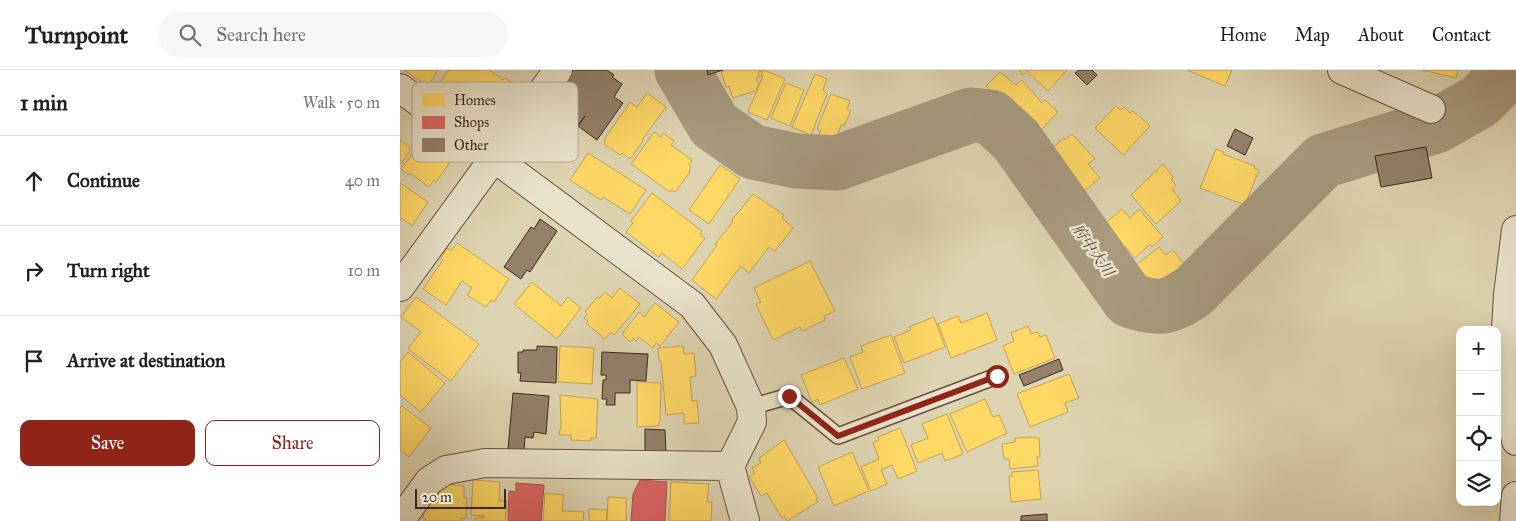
<!DOCTYPE html>
<html lang="en">
<head>
<meta charset="utf-8">
<style>
	body { margin:0; font-family:"IM FELL Great Primer","Noto Serif JP",serif; background:#f6f6f6; color:#202124 }
	.controls { position:absolute; right:15px; bottom:15px; display:grid; overflow:hidden; border-radius:10px; box-shadow:0 5px 20px #0002 }
	.controls button { width:45px; height:45px; display:grid; place-items:center; padding:0; border:0; border-bottom:1px solid #e0e0e0; background:#fff; color:#202124; font:25px sans-serif }
	.scale { position:absolute; left:15px; bottom:12px; width:91px; box-sizing:border-box; padding-left:5px; border:2px solid #41281e; border-top:0; font-size:14px; line-height:18px; white-space:nowrap; color:#41281e; -webkit-text-stroke:4px #eae3cc; paint-order:stroke }
	.stop { position:absolute; width:15px; height:15px; margin:-11px; border:4px solid #8f2418; border-radius:50%; background:#fff }
	.stop.end { background:#8f2418; border-color:#fff; box-shadow:0 1px 5px #0008 }
	.list { margin:0; padding:0; list-style:none }
	h2 { display:flex; justify-content:space-between; align-items:center; height:65px; margin:0; padding:0 20px; font-size:21px }
	h2 small { font-size:16px; font-weight:400; color:#757577 }
	.list li { display:grid; grid-template-columns:32px 1fr auto; gap:15px; align-items:center; box-sizing:border-box; height:90px; padding:0 20px; border-top:1px solid #e0e0e0 }
	.list b { display:block; font-size:19px; white-space:nowrap }
	.list em { font-size:16px; font-style:normal; color:#757577 }
	.actions { display:flex; gap:10px; padding:15px 20px }
	.actions a { flex:1; padding:11px 0; border:1px solid #8f2418; border-radius:10px; text-align:center; font-size:18px; color:#8f2418 }
	.actions .main { background:#8f2418; color:#fff }
	.icon { flex:none; width:28px; height:28px; fill:none; stroke:currentColor; stroke-width:2; stroke-linecap:round; stroke-linejoin:round }
	.map { position:relative; flex:none; width:1116px; height:451px; overflow:hidden }
	header { display:flex; align-items:center; gap:30px; box-sizing:border-box; height:70px; padding:0 25px; background:#fff; border-bottom:1px solid #e0e0e0 }
	header strong { font-size:24px }
	nav { display:flex; gap:28px; margin-inline-start:auto; font-size:18px }
	.search { width:350px; height:45px; background:#f6f6f6; display:flex; align-items:center; gap:12px; box-sizing:border-box; padding:0 18px; border-radius:28px; color:#757577; font-size:19px }
	main { display:flex }
	aside { flex:1; background:#fff }
	.map>svg:first-child { display:block }
	.homes { fill:#ffd966; stroke:#c6a450 }
	.shops { fill:#e06666; stroke:#b05350 }
	.lines { fill:none; stroke-linecap:round; stroke-linejoin:round }
	.river { stroke:#a99a7f; stroke-width:55 }
	.building { fill:#93816a; stroke:#41281e }
	.lane-casing { stroke:#685343; stroke-width:18 }
	.street-casing { stroke:#685343; stroke-width:30 }
	.lane { stroke:#eae3cc; stroke-width:15 }
	.street { stroke:#eae3cc; stroke-width:28 }
	.route { stroke:#8f2418; stroke-width:6 }
	.labels { text-anchor:middle; stroke-width:5; stroke-linejoin:round; paint-order:stroke }
	.water-label { font-size:15px; font-style:italic; fill:#5b4436; stroke:#eae3cc }
	.key { fill:#eae3cc; stroke:#b7ab98; stroke-width:1 }
	.key-label { font-size:14px; fill:#41281e }
</style>
</head>
<body>
<header>
<strong>Turnpoint</strong>
<div class="search"><svg class="icon" aria-label="search" viewBox="0 0 24 24"><circle cx="10" cy="10" r="6"/><path d="M15 15l6 6"/></svg>Search here</div>
<nav><a>Home</a><a>Map</a><a>About</a><a>Contact</a></nav>
</header>
<main>
<aside>
<h2>1 min<small>Walk · 50 m</small></h2>
<ul class="list">
<li><svg class="icon" aria-label="ahead" viewBox="0 0 24 24"><path d="M12 20V5M6 11l6-6 6 6"/></svg><div><b>Continue</b></div><em>40 m</em></li>
<li><svg class="icon" aria-label="right" viewBox="0 0 24 24"><path d="M7 20v-9h11M14 6l5 5-5 5"/></svg><div><b>Turn right</b></div><em>10 m</em></li>
<li><svg class="icon" aria-label="arrive" viewBox="0 0 24 24"><path d="M6 21V4h12l-3 4 3 4H6"/></svg><div><b>Arrive at destination</b></div></li>
</ul>
<div class="actions"><a class="main">Save</a><a>Share</a></div>
</aside>
<div class="map">
<svg width="1116" height="451" viewBox="0 0 1116 451">
	<rect width="100%" height="100%" fill="#dfd4b1"/>
	<filter id="stains"><feTurbulence type="fractalNoise" baseFrequency=".004" numOctaves="4"/><feColorMatrix values="0 0 0 0 .2 0 0 0 0 .09 0 0 0 0 .02 0 0 0 .5 -.17"/></filter>
	<radialGradient id="worn" r=".72"><stop offset=".6" stop-color="#630" stop-opacity="0"/><stop offset="1" stop-color="#630" stop-opacity=".3"/></radialGradient>
	<path class="homes" d="M 4,0 L 38,0 L 28,16 Z
		M 49,0 L 89,0 L 103,10 L 105,8 L 121,19 L 95,56 L 92,54 L 91,56 L 80,49 L 82,47 L 79,46 L 80,44 L 65,34 L 60,41 L 33,23 Z
		M 326,0 L 362,0 L 362,1 L 358,2 L 360,7 L 356,8 L 359,14 L 355,21 L 333,28 L 329,16 L 326,17 L 321,2 Z
		M 364,0 L 385,9 L 367,50 L 348,42 L 363,6 L 361,5 Z
		M 619,0 L 667,0 L 648,21 L 627,1 L 623,5 Z
		M 787,0 L 832,0 L 825,16 Z
		M 1022,0 L 1058,0 L 1056,8 Z
		M 600,2 L 616,15 L 622,10 L 642,33 L 645,30 L 658,42 L 636,65 L 586,16 Z
		M 415,4 L 427,9 L 423,20 L 427,24 L 411,65 L 392,57 Z
		M 386,13 L 404,20 L 390,56 L 371,48 Z
		M 247,23 L 266,37 L 242,70 L 243,71 L 230,89 L 222,83 L 220,85 L 204,74 L 206,71 L 204,70 L 230,32 L 237,37 Z
		M 431,24 L 450,31 L 447,39 L 451,41 L 444,56 L 441,55 L 437,67 L 435,66 L 433,70 L 419,65 L 421,60 L 417,59 Z
		M 716,36 L 721,40 L 724,37 L 730,43 L 733,41 L 750,56 L 723,85 L 695,58 Z
		M 254,62 L 261,67 L 263,63 L 274,71 L 271,75 L 292,90 L 289,95 L 291,97 L 289,101 L 290,102 L 275,122 L 271,120 L 270,122 L 231,94 Z
		M 672,64 L 695,89 L 688,94 L 700,108 L 683,122 L 648,82 L 664,68 L 665,70 Z
		M 26,65 L 55,85 L 36,112 L 34,110 L 29,117 L 10,103 L 9,105 L 1,99 Z
		M 0,69 L 11,79 L 1,94 L 0,93 Z
		M 816,79 L 824,82 L 823,84 L 855,96 L 854,98 L 859,100 L 845,135 L 800,118 Z
		M 188,83 L 246,120 L 230,144 L 203,127 L 201,130 L 170,110 Z
		M 763,94 L 773,107 L 771,110 L 776,115 L 772,119 L 781,131 L 756,154 L 731,125 Z
		M 320,95 L 340,109 L 309,154 L 289,140 Z
		M 0,113 L 28,132 L 12,156 L 2,148 L 0,151 Z
		M 252,123 L 302,161 L 300,165 L 305,168 L 282,199 L 262,183 L 259,187 L 226,162 L 233,153 L 231,151 Z
		M 353,124 L 384,145 L 382,148 L 393,158 L 375,181 L 369,177 L 349,203 L 341,196 L 316,229 L 292,210 L 317,175 L 315,174 L 333,152 L 332,150 Z
		M 722,139 L 730,148 L 739,139 L 763,167 L 752,177 L 750,174 L 735,188 L 726,177 L 723,180 L 702,156 Z
		M 57,173 L 109,209 L 94,232 L 91,230 L 86,237 L 67,225 L 72,218 L 62,211 L 46,235 L 23,219 L 43,190 L 41,188 L 47,178 L 51,181 Z
		M 759,177 L 765,185 L 773,180 L 784,194 L 783,196 L 784,197 L 767,212 L 765,209 L 750,221 L 731,199 Z
		M 410,191 L 435,241 L 424,246 L 425,250 L 402,261 L 400,257 L 373,270 L 356,234 L 361,232 L 354,218 Z
		M 132,212 L 161,236 L 168,227 L 181,238 L 157,269 L 114,234 Z
		M 220,218 L 240,234 L 214,265 L 211,262 L 205,269 L 186,253 L 188,251 L 184,248 L 187,244 L 185,242 L 197,227 L 199,229 L 205,222 L 212,228 Z
		M 16,227 L 79,274 L 51,311 L 8,279 L 21,262 L 1,247 Z
		M 255,233 L 279,252 L 260,276 L 256,273 L 253,278 L 239,267 L 236,271 L 233,268 L 230,272 L 222,264 L 239,242 L 244,247 Z
		M 587,243 L 597,270 L 551,288 L 538,254 L 558,246 L 561,253 Z
		M 534,247 L 545,277 L 504,293 L 494,267 L 511,260 L 509,257 Z
		M 628,256 L 631,264 L 638,262 L 640,267 L 646,265 L 655,288 L 614,304 L 603,276 L 614,271 L 611,263 Z
		M 491,265 L 505,303 L 462,319 L 450,287 L 463,282 L 461,276 Z
		M 160,276 L 194,278 L 192,314 L 158,312 Z
		M 283,276 L 284,284 L 294,283 L 296,306 L 290,307 L 292,331 L 297,330 L 299,353 L 284,354 L 284,343 L 266,345 L 261,291 L 259,291 L 258,278 Z
		M 8,282 L 45,313 L 21,342 L 0,325 L 0,292 Z
		M 444,288 L 458,319 L 420,335 L 418,329 L 412,332 L 401,305 Z
		M 669,304 L 679,328 L 665,333 L 668,342 L 630,357 L 617,324 Z
		M 237,312 L 261,313 L 260,351 L 258,356 L 237,357 Z
		M 160,325 L 198,329 L 196,368 L 191,368 L 191,371 L 171,370 L 171,365 L 159,365 L 161,355 Z
		M 585,329 L 593,347 L 599,345 L 607,363 L 567,382 L 550,344 Z
		M 2,336 L 31,358 L 9,387 L 0,380 L 0,338 Z
		M 547,344 L 563,384 L 545,391 L 542,383 L 518,393 L 511,375 L 528,368 L 522,354 Z
		M 500,358 L 517,401 L 498,409 L 492,395 L 481,400 L 487,414 L 471,421 L 461,397 L 479,389 L 473,373 L 479,370 L 478,367 Z
		M 635,367 L 635,368 L 639,368 L 640,387 L 637,387 L 638,396 L 610,399 L 609,389 L 604,389 L 602,374 L 615,372 L 615,368 Z
		M 384,370 L 418,428 L 416,429 L 418,432 L 387,451 L 385,447 L 382,448 L 367,423 L 361,426 L 349,407 L 355,403 L 352,398 L 361,393 L 359,388 Z
		M 452,382 L 469,421 L 434,436 L 418,397 Z
		M 638,400 L 641,429 L 611,432 L 609,406 L 612,406 L 612,402 Z
		M 73,410 L 100,412 L 99,431 L 107,431 L 105,451 L 75,451 L 75,448 L 84,448 L 84,446 L 71,445 Z
		M 271,412 L 309,414 L 307,432 L 312,432 L 311,451 L 269,451 Z
		M 43,414 L 64,416 L 64,428 L 67,428 L 66,448 L 61,448 L 61,451 L 26,451 L 26,449 L 23,448 L 24,438 L 27,438 L 27,426 Z
		M 145,423 L 164,425 L 162,441 L 184,442 L 183,451 L 143,451 Z
		M 208,427 L 226,428 L 226,451 L 207,451 Z
		M 189,439 L 207,440 L 206,451 L 189,451 Z"/>
	<path class="shops" d="M 240,410 L 267,412 L 265,451 L 231,451 L 233,424 Z
		M 116,413 L 144,415 L 141,451 L 108,451 L 109,421 L 116,422 Z"/>
	<g class="lines">
		<path class="river" d="M 282,0 L 314,55 L 353,82 L 397,91 L 437,93 L 571,45 L 591,47 L 616,70 L 729,230 C 760,240 767,239 794,221 L 923,91 L 1036,56 L 1080,31 L 1110,0"/>
	</g>
	<path class="building" d="M 170,0 L 207,0 L 214,5 L 212,7 L 222,14 L 214,27 L 223,33 L 197,70 L 178,56 L 185,46 L 178,55 L 142,31 Z
		M 307,0 L 323,0 L 308,5 Z
		M 679,0 L 692,0 L 697,5 L 687,15 L 675,3 Z
		M 835,59 L 853,68 L 845,85 L 827,76 Z
		M 1026,77 L 1032,108 L 981,117 L 975,86 Z
		M 140,149 L 157,161 L 130,202 L 127,200 L 121,209 L 104,197 L 131,157 L 134,159 Z
		M 137,276 L 157,277 L 156,313 L 120,311 L 121,303 L 118,303 L 118,282 L 123,282 L 123,280 L 137,280 Z
		M 202,282 L 248,284 L 246,311 L 230,310 L 230,323 L 215,323 L 215,335 L 206,335 L 207,329 L 202,329 L 203,310 L 206,310 L 206,305 L 201,305 Z
		M 659,289 L 663,300 L 624,316 L 619,305 Z
		M 113,323 L 149,326 L 146,364 L 134,362 L 133,368 L 125,367 L 124,380 L 108,379 Z
		M 245,359 L 265,360 L 266,383 L 245,382 Z
		M 647,444 L 647,451 L 621,451 L 621,446 Z"/>
	<g class="lines">
		<defs>
			<path id="lane" d="M 351,337 L 389,326 L 438,366 L 597,306"/>
			<path id="street" d="M 942,0 L 1031,39
				M 0,18 L 292,235 L 323,275 L 351,337 L 352,352 L 330,396 L 345,451
				M 1116,160 L 1108,225 L 1104,293 L 1110,339 L 1116,371
				M 0,217 L 158,0
				M 0,451 L 29,411 L 46,400 L 85,393 L 330,396
				M 1114,451 L 1116,426"/>
		</defs>
		<use href="#lane" class="lane-casing"/>
		<use href="#street" class="street-casing"/>
		<use href="#lane" class="lane"/>
		<use href="#street" class="street"/>
	</g>
	<g class="lines">
		<path class="route" d="M 389,326 L 438,366 L 597,306"/>
	</g>
	<g class="labels">
		<g class="water-label">
			<text transform="translate(693 180) rotate(55)" y="5">府中大川</text>
		</g>
	</g>
	<rect x="12" y="12" width="166" height="80" rx="8" class="key"/>
	<rect x="22" y="23" width="23" height="14" fill="#ffd966"/>
	<rect x="22" y="46" width="23" height="13" fill="#e06666"/>
	<rect x="22" y="68" width="23" height="14" fill="#93816a"/>
	<g class="key-label">
		<text x="54" y="35">Homes</text>
		<text x="54" y="57">Shops</text>
		<text x="54" y="80">Other</text>
	</g>
	<rect width="100%" height="100%" filter="url(#stains)"/>
	<rect width="100%" height="100%" fill="url(#worn)"/>
</svg>
<div class="controls">
<button>+</button>
<button>−</button>
<button><svg class="icon" aria-label="locate" viewBox="0 0 24 24"><circle cx="12" cy="12" r="6"/><path d="M12 2v4M12 18v4M2 12h4M18 12h4"/></svg></button>
<button><svg class="icon" aria-label="layers" viewBox="0 0 24 24"><path d="M12 4l9 5-9 5-9-5zM3 14l9 5 9-5"/></svg></button>
</div>
<div class="scale">20 m</div>
<div class="stop" style="left:597px;top:306px"></div>
<div class="stop end" style="left:389px;top:326px"></div>
</div>
</main>
</body>
</html>
